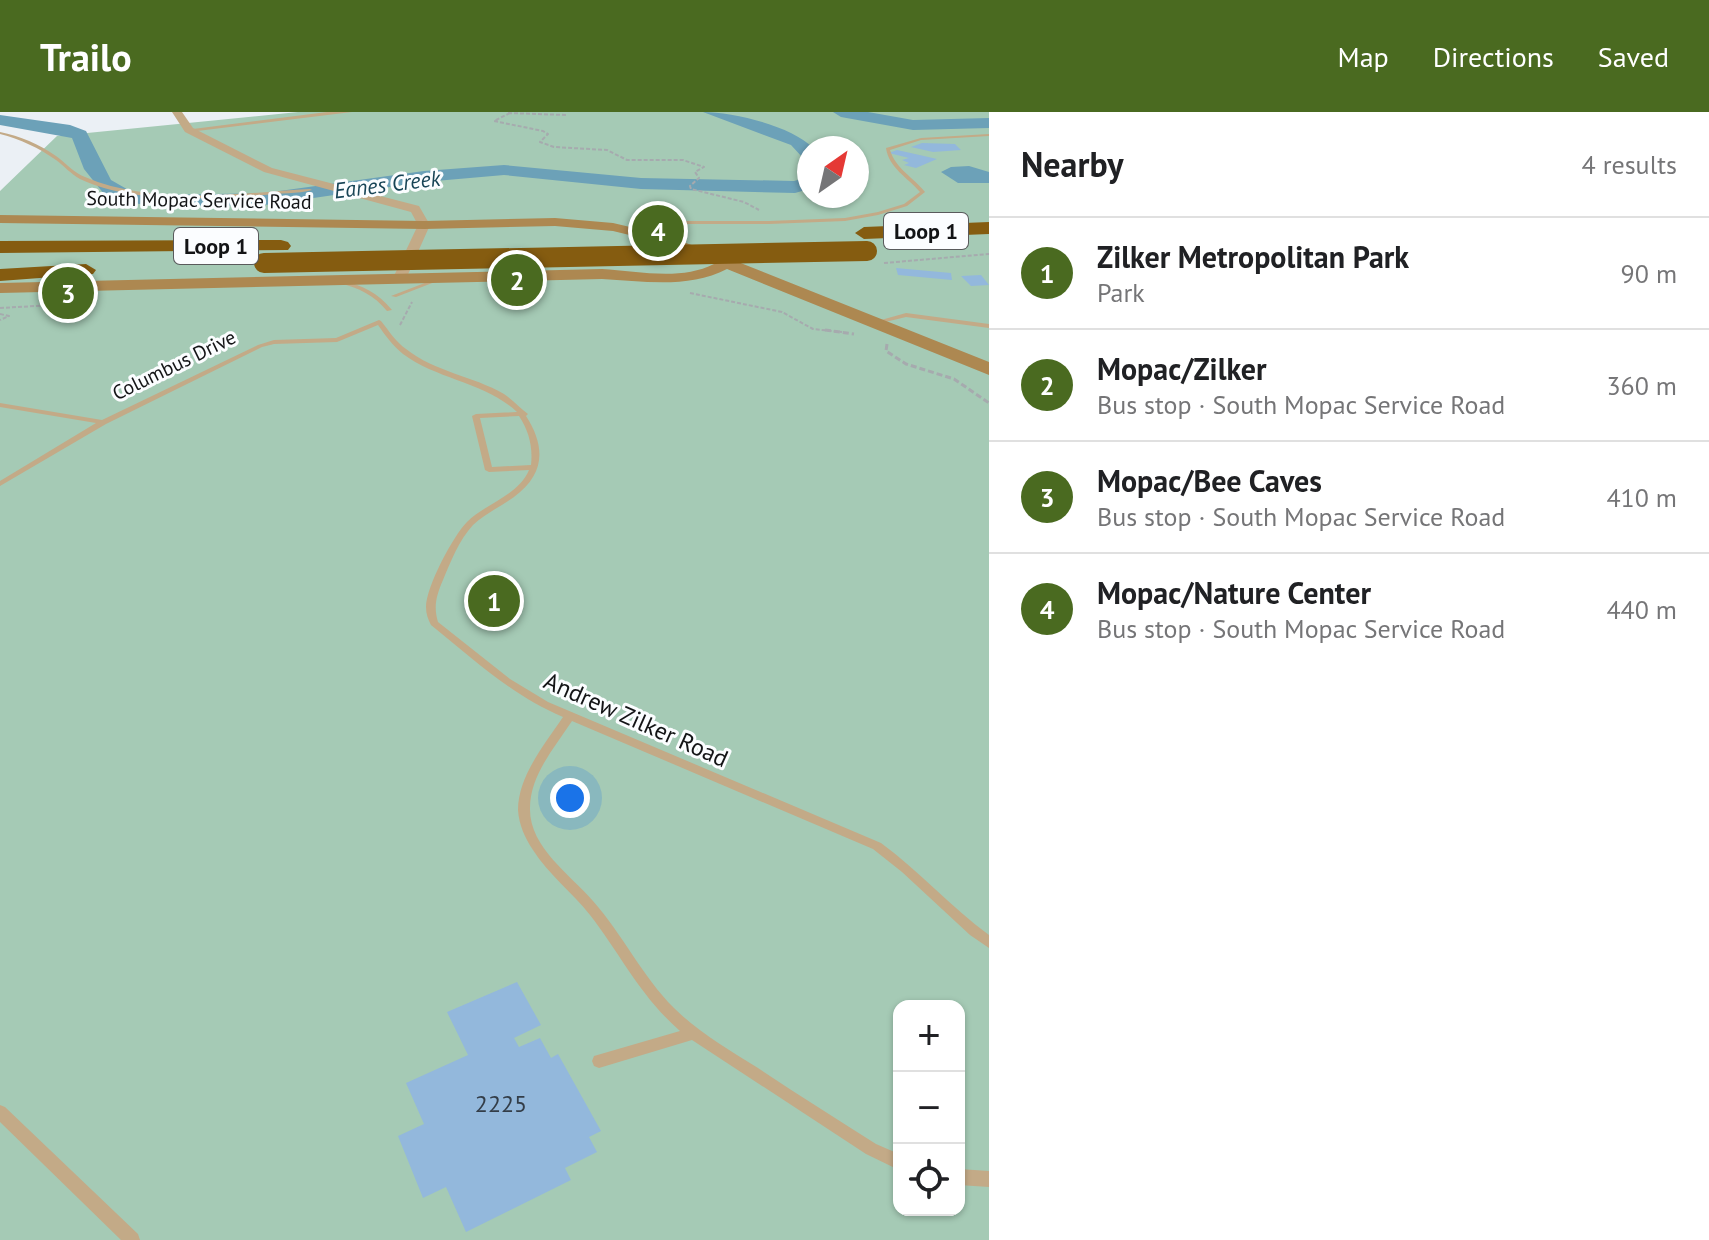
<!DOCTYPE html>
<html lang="en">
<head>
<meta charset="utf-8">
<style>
	body { margin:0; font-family:"PT Sans",sans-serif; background:#f6f6f6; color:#202124 }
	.controls { position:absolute; right:24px; bottom:24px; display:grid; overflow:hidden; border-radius:16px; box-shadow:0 2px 6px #0004 }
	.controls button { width:72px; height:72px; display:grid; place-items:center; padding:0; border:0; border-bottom:2px solid #e0e0e0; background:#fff; color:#202124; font:40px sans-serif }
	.compass { position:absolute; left:797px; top:24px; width:72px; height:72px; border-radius:50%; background:#fff; box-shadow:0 2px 6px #0004; rotate:34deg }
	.you { position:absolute; left:570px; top:686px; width:28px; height:28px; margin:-20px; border:6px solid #fff; border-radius:50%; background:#1a73e8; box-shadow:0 0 0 12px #1a73e833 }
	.badge { display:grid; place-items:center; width:52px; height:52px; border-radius:50%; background:#4a6a20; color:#fff; font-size:26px; font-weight:700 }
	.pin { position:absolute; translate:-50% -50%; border:4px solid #fff; box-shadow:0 2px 8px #0006 }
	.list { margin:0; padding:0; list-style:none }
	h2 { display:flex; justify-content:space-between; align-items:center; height:104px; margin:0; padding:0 32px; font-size:34px }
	h2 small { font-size:26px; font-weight:400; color:#757577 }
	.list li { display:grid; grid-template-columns:52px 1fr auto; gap:24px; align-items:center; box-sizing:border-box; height:112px; padding:0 32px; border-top:2px solid #e0e0e0 }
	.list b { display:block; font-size:30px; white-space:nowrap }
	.list p { margin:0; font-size:26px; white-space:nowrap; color:#757577 }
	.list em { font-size:26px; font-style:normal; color:#757577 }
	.icon { flex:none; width:44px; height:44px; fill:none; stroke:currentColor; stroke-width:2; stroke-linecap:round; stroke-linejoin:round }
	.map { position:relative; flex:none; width:989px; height:1128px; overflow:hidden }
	header { display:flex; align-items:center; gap:48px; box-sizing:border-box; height:112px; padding:0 40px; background:#4a6a20; color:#fff }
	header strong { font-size:38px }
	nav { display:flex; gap:44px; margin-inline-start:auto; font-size:28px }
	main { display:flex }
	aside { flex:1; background:#fff }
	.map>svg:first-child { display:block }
	.green { fill:#a5cab5; fill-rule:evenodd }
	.water { fill:#6ca1b8 }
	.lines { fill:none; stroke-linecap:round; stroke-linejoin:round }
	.river { fill:#6ca1b8; fill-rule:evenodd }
	.building { fill:#93b8dc }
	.path-far1 { stroke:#a6aaae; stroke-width:2; stroke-dasharray:4 2; stroke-linecap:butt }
	.path { stroke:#a6aaae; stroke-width:3; stroke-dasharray:6 3; stroke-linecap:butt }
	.service { fill:#c3aa87; fill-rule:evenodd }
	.minor { fill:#c3aa87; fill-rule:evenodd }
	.tertiary { fill:#c3aa87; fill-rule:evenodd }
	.secondary { fill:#ad8851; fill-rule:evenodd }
	.motorway { fill:#855c10; fill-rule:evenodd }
	.motorway-bridge { stroke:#855c10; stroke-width:20 }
	.labels { text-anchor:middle; stroke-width:6; stroke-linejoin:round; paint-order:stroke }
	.far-street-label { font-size:20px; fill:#131416; stroke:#fbfdff }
	.far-water-label { font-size:22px; font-style:italic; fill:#174456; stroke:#fbfdff }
	.shield { fill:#fbfdff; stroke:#595a5c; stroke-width:2 }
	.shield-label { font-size:22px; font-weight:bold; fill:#131416 }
	.street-label { font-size:24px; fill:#131416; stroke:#fbfdff }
	.near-number-label { font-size:24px; fill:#333d48 }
</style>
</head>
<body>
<header>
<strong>Trailo</strong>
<nav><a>Map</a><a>Directions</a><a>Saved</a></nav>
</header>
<main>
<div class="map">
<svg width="989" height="1128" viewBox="0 0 989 1128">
	<rect width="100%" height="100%" fill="#ebf0f5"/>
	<path class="green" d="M 298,0 L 989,0 L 989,1128 L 0,1128 L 0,79 L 57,24 ZM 809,36 L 857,36 L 857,84 L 809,84 ZM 899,894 L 959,894 L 959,1098 L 899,1098 Z"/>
	<path class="water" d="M 969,54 L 989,60 L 989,71 L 958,71 L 941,60 L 951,55 Z"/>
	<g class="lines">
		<path class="river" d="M 703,0 C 733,0 792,14 813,36 L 809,36 L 809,47 L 803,46 L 791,33 Z
			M 833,0 L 868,0 L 913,8 L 989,6 L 989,16 L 913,18 L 841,5 Z
			M 0,3 L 70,13 L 86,19 L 111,68 L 132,80 L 160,83 L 265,81 L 424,59 L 504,53 L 641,66 L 794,69 L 809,65 L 809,77 L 795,81 L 641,77 L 504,63 L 424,70 L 265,93 L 160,95 L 126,90 L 104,82 L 84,57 L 72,26 L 0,13 Z"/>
	</g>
	<path class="building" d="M 922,31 L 955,32 L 961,38 L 933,40 L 911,35 Z
		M 897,38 L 924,44 L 937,47 L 916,56 L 904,53 L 909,51 L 902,48 L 909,46 L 889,41 Z
		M 896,156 L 951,161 L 952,168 L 898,163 Z
		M 981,163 L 989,173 L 971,174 L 961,164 Z
		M 517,870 L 541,913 L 514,926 L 519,935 L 540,926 L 551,946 L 558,942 L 601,1019 L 589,1025 L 597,1040 L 565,1056 L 571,1068 L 466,1120 L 446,1075 L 423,1086 L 398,1024 L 424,1012 L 406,971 L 468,943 L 447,900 Z"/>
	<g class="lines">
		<path class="path-far1" d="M 508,1 L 566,3
			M 510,1 L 494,9 L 543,19 L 548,22 L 540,30 L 554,35 L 607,38 L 627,48 L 683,48 L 704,55 L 695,60 L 699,66 L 690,74 L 691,77 L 744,90 L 759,98
			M 884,151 L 989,142
			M 690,181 L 782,200 L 813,217 L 842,220
			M 0,196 L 54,193 L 54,190
			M 0,202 L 9,204 L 0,208
			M 400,213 L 412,190"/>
		<path class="path" d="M 825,218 L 854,222
			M 887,232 L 886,239 L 906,252 L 954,267 L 989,291"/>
		<path class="service" d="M 0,20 C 20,24 39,32 56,44 C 66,51 74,61 85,65 C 153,94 239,81 310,77 L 312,78 C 298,82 279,81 264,83 C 206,87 134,92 80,67 C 71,62 64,54 56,48 C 39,36 20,27 0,22 Z
			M 989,22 L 989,24 L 921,28 L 890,38 C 896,57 913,65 925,80 L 907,94 L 878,103 L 845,109 L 769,112 L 673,112 L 637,121 L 634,119 L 655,112 L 673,109 L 769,109 L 845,106 L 878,100 L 904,92 L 920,80 C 907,65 889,56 886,36 L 921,26 Z
			M 435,167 L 440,168 L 396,185 L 391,184 Z
			M 341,168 C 362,173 378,181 392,198 L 387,199 C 374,183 359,176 339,171 L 339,169 Z
			M 906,201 L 989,212 L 989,216 L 906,205 L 877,212 L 874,210 Z
			M 379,208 L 381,209 C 389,219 396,230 406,237 C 435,260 473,264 504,282 C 513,288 520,296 528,302 L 526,304 C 546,335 545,362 514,385 C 501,394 485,402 473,413 C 459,428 451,449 443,468 C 437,482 433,494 438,510 L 510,567 L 548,590 L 881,731 C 919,759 951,795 989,823 L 989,836 L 970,823 L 902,760 L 873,737 L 572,609 C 555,635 530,663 530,696 C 529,735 570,762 593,789 C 623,823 642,864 674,896 C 698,920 729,938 758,956 C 797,982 837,1007 876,1032 L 899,1042 L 899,1058 L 866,1042 L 692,928 L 599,956 L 594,954 L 592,949 L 594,944 L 680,919 C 640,884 621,843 590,803 C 572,780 548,762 533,738 C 525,726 519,713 518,698 C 518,664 545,632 563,605 C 513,584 473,547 431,513 C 428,507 426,502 426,495 C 426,475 453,424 467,410 C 486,391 518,384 529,358 L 489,360 L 485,358 L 472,304 L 476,302 L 517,300 C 485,270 438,268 403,242 C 393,234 385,223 378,213 L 337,230 L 274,232 L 262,235 L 106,312 L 0,374 L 0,369 L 96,311 L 0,295 L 0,291 L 102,308 L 258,233 L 274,228 L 336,226 ZM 519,304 C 529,319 533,335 531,353 L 492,355 L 480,306 Z
			M 0,993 L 5,995 L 138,1122 L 140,1128 L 121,1128 L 0,1010 Z
			M 959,1057 L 989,1059 L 989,1075 L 959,1073 Z"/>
		<path class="minor" d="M 327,0 L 352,0 L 189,20 L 185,18 Z"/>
		<path class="tertiary" d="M 172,0 L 182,0 L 193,16 L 272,56 L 419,94 L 430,113 L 405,169 L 393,166 L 418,113 L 411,100 L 264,60 L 185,20 Z"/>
		<path class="secondary" d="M 0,103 L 424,109 L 555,106 L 613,111 L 664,123 L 733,148 L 989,250 L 989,263 L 727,157 C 689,177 643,169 602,167 L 0,181 L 0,171 L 602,157 C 637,159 681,169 714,152 L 654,129 L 613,119 L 555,114 L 424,117 L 0,111 Z"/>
		<path class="motorway" d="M 989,110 L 989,122 L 864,127 L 855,121 L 864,115 Z
			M 281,128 L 288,130 L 291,134 L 288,138 L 0,141 L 0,129 Z
			M 86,152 L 96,158 L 93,162 L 0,169 L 0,157 Z"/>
		<path class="motorway-bridge" d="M 264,151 L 867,139"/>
	</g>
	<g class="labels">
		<g class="far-street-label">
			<text transform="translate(199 88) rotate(1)" y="7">South Mopac Service Road</text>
			<text transform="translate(174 253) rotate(-26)" y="7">Columbus Drive</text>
		</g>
		<g class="far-water-label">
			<text transform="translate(387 72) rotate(-7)" y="8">Eanes Creek</text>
		</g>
		<g class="shield">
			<rect x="884" y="101" width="84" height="36" rx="6"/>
			<rect x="174" y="116" width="84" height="36" rx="6"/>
		</g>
		<g class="shield-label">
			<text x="926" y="127">Loop 1</text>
			<text x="216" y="142">Loop 1</text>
		</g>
		<g class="street-label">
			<text transform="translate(636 608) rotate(24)" y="8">Andrew Zilker Road</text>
		</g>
		<g class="near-number-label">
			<text x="501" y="1000">2225</text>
		</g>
	</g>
</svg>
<div class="controls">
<button>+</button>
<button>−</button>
<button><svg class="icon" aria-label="locate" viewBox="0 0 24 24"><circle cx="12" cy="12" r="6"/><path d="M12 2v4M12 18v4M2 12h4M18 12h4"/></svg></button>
</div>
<svg class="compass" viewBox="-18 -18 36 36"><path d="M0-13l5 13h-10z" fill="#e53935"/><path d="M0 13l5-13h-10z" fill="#757577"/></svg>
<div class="you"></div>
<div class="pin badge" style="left:494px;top:489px">1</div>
<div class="pin badge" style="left:517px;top:168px">2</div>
<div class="pin badge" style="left:68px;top:181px">3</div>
<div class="pin badge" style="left:658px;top:119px">4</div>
</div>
<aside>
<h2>Nearby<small>4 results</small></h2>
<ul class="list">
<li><span class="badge">1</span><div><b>Zilker Metropolitan Park</b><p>Park</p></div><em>90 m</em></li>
<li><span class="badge">2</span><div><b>Mopac/Zilker</b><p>Bus stop · South Mopac Service Road</p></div><em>360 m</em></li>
<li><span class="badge">3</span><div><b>Mopac/Bee Caves</b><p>Bus stop · South Mopac Service Road</p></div><em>410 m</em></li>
<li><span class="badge">4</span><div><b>Mopac/Nature Center</b><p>Bus stop · South Mopac Service Road</p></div><em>440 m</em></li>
</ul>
</aside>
</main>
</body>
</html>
